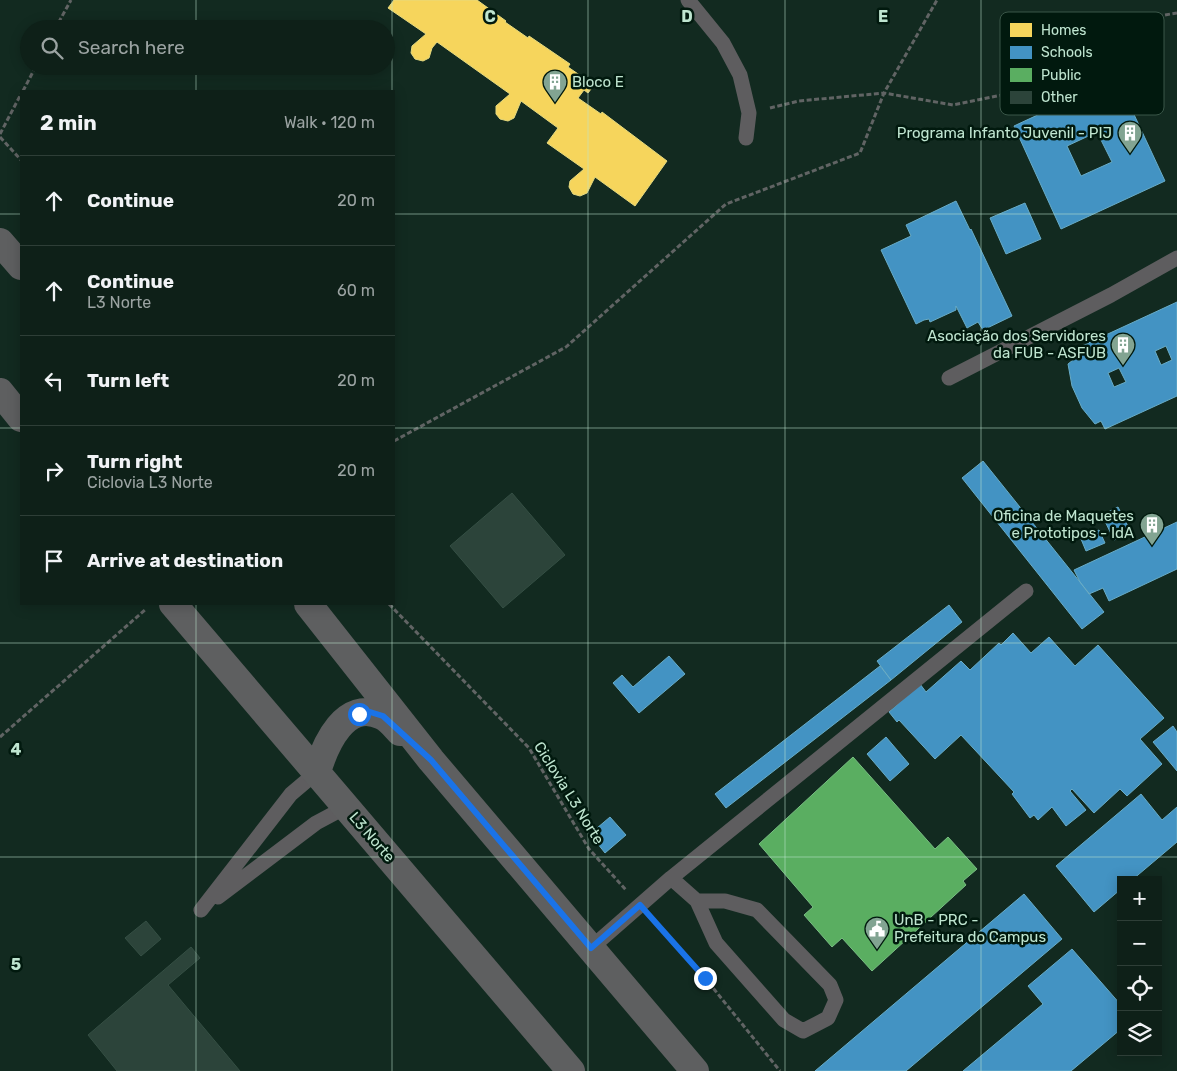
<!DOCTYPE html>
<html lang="en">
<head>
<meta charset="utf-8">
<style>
	body { margin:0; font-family:Rubik,sans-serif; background:#172821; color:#f1f3f6 }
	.controls { position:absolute; right:15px; bottom:15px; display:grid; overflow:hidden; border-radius:0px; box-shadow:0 2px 12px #0003 }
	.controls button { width:45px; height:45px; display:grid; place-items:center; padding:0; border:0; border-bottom:1px solid #2e3e37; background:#0e2018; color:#f1f3f6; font:25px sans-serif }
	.stop { position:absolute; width:15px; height:15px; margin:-11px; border:4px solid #1a73e8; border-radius:50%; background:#fff }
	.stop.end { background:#1a73e8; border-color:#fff; box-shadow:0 1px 5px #0008 }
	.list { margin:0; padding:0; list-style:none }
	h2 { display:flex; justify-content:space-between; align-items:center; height:65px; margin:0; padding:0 20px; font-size:21px }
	h2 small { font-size:16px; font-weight:400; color:#9ba3a2 }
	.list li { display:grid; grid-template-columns:32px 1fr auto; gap:15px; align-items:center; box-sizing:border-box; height:90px; padding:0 20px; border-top:1px solid #2e3e37 }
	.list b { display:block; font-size:19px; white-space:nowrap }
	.list p { margin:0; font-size:16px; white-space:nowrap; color:#9ba3a2 }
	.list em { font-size:16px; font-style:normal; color:#9ba3a2 }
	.icon { flex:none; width:28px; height:28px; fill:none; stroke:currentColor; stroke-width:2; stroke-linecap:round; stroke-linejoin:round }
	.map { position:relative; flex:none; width:1177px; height:1071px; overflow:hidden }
	.search { position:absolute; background:#0e2018; box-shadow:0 2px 12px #0003; left:20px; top:20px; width:375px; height:55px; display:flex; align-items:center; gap:12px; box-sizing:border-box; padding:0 18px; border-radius:28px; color:#9ba3a2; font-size:19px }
	.panel { position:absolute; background:#0e2018; box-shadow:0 2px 12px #0003; left:20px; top:90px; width:375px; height:515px; border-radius:0px }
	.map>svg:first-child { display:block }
	.homes { fill:#f6d55c; stroke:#e6da7f }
	.schools { fill:#4393c3; stroke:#68acc7; fill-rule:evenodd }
	.public { fill:#5aae61; stroke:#78be82 }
	.building { fill:#2c443a; stroke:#354f44 }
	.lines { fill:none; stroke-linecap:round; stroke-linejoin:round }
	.path { stroke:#616464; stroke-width:3; stroke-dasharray:5 2.5; stroke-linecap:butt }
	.service { stroke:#5e5d5f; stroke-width:15 }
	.secondary { stroke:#5e5f60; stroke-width:28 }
	.route { stroke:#1a73e8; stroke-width:6 }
	.grid { fill:none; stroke:#bfe5d0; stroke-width:1; stroke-opacity:0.55 }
	.labels { text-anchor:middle; stroke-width:5; stroke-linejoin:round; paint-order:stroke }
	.poi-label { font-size:15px; fill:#bfe5d0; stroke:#01190e; text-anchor:end }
	.street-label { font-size:15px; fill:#bfe5d0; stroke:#01190e }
	.key { fill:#01190e; stroke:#3a5648; stroke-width:1 }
	.key-label { font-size:14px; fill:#bfe5d0 }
	.grid-label { font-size:16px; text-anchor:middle; font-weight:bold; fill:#bfe5d0; stroke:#01190e; stroke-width:5; stroke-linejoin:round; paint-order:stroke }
</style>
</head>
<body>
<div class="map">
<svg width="1177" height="1071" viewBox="0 0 1177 1071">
	<rect width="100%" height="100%" fill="#122a20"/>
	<path class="homes" d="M 394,0 L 477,0 L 506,21 L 505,22 L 528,38 L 529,36 L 570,64 L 568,67 L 594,85 L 588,93 L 584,90 L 578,98 L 601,114 L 602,112 L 667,161 L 635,206 L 595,177 L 587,193 L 580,196 L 573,194 L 569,187 L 570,181 L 584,169 L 547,143 L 558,128 L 521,101 L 514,118 L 508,121 L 500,119 L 496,114 L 496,106 L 510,94 L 437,42 L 432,48 L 429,58 L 423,61 L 415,59 L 411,53 L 412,46 L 426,34 L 388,8 Z"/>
	<path class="schools" d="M 1117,78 L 1165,181 L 1061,229 L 1014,126 ZM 1097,132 L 1112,162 L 1081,176 L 1067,146 Z
		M 956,201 L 970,230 L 971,229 L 1012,316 L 983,330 L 978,322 L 967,328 L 956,306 L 956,310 L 930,322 L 929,319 L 924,320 L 916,324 L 881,250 L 911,236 L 906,225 Z
		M 1025,203 L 1041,239 L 1006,254 L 990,218 Z
		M 1177,302 L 1177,396 L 1105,429 L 1101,421 L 1095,424 L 1082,408 L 1072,386 L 1068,364 L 1073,360 L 1069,352 ZM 1166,346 L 1172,360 L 1161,365 L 1155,351 ZM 1119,368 L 1126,382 L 1114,387 L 1108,373 Z
		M 983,461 L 1104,612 L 1082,629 L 962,478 Z
		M 1118,507 L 1131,532 L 1114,540 L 1102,515 Z
		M 1177,522 L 1177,569 L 1109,601 L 1103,588 L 1089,594 L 1080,582 L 1074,570 Z
		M 1099,530 L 1105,543 L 1086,551 L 1081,539 Z
		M 949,605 L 962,622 L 891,680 L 877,661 Z
		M 1013,633 L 1031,653 L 1049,637 L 1075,666 L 1098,645 L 1164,718 L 1140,739 L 1162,764 L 1127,796 L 1120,789 L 1094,813 L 1072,789 L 1070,791 L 1086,810 L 1066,826 L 1052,807 L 1038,820 L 1034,815 L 1030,818 L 1012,794 L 1014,792 L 961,735 L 935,759 L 899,720 L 897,722 L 889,712 L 920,684 L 926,692 L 961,661 L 970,670 L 999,643 L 1001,645 Z
		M 669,656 L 685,674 L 639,713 L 613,683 L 622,675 L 633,687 Z
		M 880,666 L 891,680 L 726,808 L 715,794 Z
		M 1173,726 L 1177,732 L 1177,771 L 1153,742 Z
		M 886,737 L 909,764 L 890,781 L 867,754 Z
		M 1141,794 L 1162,820 L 1177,807 L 1177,842 L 1132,880 L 1121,880 L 1121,889 L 1094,912 L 1056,866 Z
		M 610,817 L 626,835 L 605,853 L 590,834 Z
		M 1024,894 L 1062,939 L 906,1071 L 815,1071 Z
		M 1072,949 L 1121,1005 L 1121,1029 L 1071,1071 L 963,1071 L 1043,1004 L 1028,986 Z"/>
	<path class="public" d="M 853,757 L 935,849 L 948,837 L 977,869 L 963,881 L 966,885 L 872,971 L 842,938 L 832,947 L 804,915 L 813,907 L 759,844 Z"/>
	<path class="building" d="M 512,493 L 565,555 L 503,608 L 450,546 Z
		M 146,921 L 161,939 L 141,956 L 125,938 Z
		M 191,947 L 200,958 L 168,985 L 240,1071 L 117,1071 L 88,1035 Z"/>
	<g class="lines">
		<path class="path" d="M 55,29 L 71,0
			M 23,91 L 36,66
			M 770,108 L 799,101 L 884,93 L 953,105 L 1012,93 L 1072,48 L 1133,20 L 1177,13
			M 0,134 L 21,94
			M 0,137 L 21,160
			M 394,441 L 566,347 L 726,204 L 860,153 L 884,93 L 937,0
			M 389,604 L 529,748 L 589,849 L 626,890
			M 0,737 L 146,609
			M 654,921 L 705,978 L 780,1071"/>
		<path class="service" d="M 688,0 L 723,43 L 740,75 L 749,113 L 746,138
			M 949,378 L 1111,295 L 1177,258
			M 671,878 L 1026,591
			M 218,897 L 316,823 L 346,807
			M 201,910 L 291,794 L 317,772
			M 591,948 L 671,878 L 697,901 L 716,943 L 784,1020 L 803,1031 L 828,1018 L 836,1000 L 830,985 L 757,910 L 725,901 L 697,901"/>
		<path class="secondary" d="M 0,242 L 21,266
			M 0,392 L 21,418
			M 173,604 L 571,1071
			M 308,604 L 431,760 L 695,1071
			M 317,772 C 325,745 345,698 382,716 C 389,719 395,727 400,732"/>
	</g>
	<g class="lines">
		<path class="route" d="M 359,714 L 370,712 L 383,716 L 431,760 L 591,948 L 640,905 L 705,978"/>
	</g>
	<path class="grid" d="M 196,0 L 196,29M 392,0 L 392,91M 588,0 L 588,1071M 785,0 L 785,1071M 981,0 L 981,1071M 196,66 L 196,91M 0,214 L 21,214M 394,214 L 1177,214M 0,428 L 21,428M 394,428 L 1177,428M 196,604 L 196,1071M 392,604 L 392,1071M 0,643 L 1177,643M 0,857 L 1177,857"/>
	<defs>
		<symbol id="building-pin" viewBox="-11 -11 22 30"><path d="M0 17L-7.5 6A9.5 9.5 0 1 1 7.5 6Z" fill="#82a492" stroke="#01190e"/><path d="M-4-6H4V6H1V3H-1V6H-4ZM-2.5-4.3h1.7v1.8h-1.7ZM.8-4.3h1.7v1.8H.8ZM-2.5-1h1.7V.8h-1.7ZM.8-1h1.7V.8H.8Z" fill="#fff"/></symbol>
		<symbol id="civic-pin" viewBox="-11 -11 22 30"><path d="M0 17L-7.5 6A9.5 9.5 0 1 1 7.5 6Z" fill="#82a492" stroke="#01190e"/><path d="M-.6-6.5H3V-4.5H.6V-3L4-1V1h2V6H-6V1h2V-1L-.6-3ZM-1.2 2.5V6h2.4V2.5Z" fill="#fff"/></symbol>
	</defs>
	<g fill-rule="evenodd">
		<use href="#building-pin" x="541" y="68" width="28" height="38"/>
		<use href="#building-pin" x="1116" y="119" width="28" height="38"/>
		<use href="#building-pin" x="1109" y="331" width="28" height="38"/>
		<use href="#building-pin" x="1138" y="511" width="28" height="38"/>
		<use href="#civic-pin" x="863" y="915" width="28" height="38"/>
	</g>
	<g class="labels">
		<g class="poi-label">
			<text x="572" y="87" text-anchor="start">Bloco E</text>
			<text x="1112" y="138">Programa Infanto Juvenil - PIJ</text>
			<text x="1106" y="341">Asociação dos Servidores<tspan x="1106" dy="17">da FUB - ASFUB</tspan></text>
			<text x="1134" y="521">Oficina de Maquetes<tspan x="1134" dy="17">e Prototipos - IdA</tspan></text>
			<text x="894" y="925" text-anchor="start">UnB - PRC -<tspan x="894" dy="17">Prefeitura do Campus</tspan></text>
		</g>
		<g class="street-label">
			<text transform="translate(569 793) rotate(58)" y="5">Ciclovia L3 Norte</text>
			<text transform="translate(372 837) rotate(49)" y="5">L3 Norte</text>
		</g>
	</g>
	<rect x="1000" y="12" width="164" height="103" rx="8" class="key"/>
	<rect x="1010" y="23" width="22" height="14" fill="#f6d55c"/>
	<rect x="1010" y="46" width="22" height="13" fill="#4393c3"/>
	<rect x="1010" y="68" width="22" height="14" fill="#5aae61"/>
	<rect x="1010" y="91" width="22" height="13" fill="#2c443a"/>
	<g class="key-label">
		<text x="1041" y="35">Homes</text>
		<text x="1041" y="57">Schools</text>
		<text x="1041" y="80">Public</text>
		<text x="1041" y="102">Other</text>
	</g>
	<g class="grid-label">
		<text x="490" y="22">C</text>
		<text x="687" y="22">D</text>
		<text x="883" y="22">E</text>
		<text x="16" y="755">4</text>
		<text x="16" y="970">5</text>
	</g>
</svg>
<div class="controls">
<button>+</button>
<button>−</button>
<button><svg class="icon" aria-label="locate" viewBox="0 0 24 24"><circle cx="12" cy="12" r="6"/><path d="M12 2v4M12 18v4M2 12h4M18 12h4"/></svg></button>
<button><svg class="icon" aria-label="layers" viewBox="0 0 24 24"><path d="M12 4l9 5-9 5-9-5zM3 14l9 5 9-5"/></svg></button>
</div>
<div class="stop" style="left:359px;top:714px"></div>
<div class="stop end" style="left:705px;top:978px"></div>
<div class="search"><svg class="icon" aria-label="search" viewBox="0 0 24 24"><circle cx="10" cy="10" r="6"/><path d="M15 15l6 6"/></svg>Search here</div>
<section class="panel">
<h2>2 min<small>Walk · 120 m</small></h2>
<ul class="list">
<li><svg class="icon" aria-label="ahead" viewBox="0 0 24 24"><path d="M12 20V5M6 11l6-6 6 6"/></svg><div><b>Continue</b></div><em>20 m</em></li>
<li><svg class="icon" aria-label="ahead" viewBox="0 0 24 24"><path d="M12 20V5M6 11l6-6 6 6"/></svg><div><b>Continue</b><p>L3 Norte</p></div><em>60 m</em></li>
<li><svg class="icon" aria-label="left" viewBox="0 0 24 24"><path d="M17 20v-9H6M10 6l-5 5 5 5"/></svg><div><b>Turn left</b></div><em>20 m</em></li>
<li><svg class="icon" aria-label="right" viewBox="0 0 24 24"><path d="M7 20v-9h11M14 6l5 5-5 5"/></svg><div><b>Turn right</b><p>Ciclovia L3 Norte</p></div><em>20 m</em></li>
<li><svg class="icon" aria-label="arrive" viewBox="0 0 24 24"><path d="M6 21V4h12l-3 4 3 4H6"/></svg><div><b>Arrive at destination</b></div></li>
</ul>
</section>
</div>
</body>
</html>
